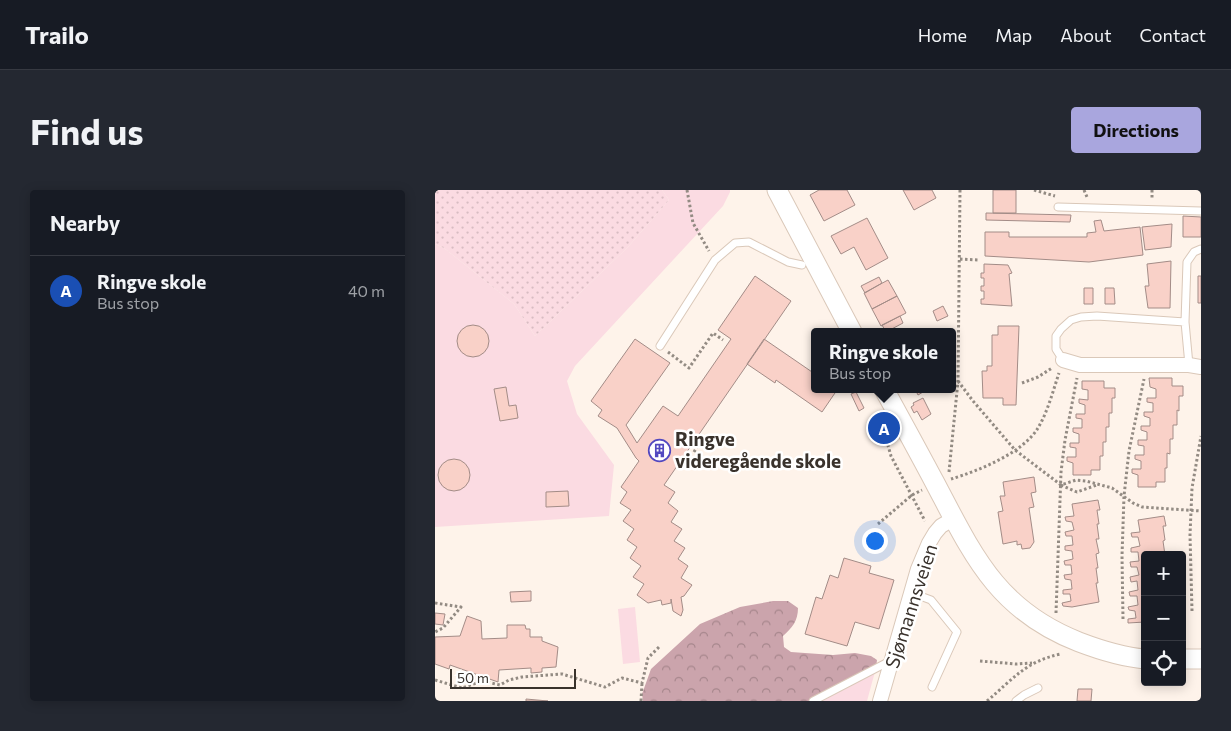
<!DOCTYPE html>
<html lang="en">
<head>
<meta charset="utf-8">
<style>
	body { margin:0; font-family:Commissioner,sans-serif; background:#242831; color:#f1f3f6 }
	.controls { position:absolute; right:15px; bottom:15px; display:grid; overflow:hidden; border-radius:5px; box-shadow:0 2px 12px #0003 }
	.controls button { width:45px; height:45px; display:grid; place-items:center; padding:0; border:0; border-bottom:1px solid #363941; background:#171b24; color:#f1f3f6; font:25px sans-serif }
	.scale { position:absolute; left:15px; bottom:12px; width:126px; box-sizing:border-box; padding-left:5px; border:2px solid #39322c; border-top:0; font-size:14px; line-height:18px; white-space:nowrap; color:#39322c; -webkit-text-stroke:4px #fff; paint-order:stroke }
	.you { position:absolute; left:439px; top:350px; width:18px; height:18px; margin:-12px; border:4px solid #fff; border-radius:50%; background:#1a73e8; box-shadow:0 0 0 8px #1a73e833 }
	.badge { display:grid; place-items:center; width:32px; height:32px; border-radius:50%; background:#a9a6de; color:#fff; font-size:16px; font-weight:700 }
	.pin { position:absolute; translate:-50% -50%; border:2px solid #fff; box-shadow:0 1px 5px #0006 }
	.popup { position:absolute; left:376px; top:138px; width:145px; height:65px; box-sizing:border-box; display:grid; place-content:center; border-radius:5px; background:#171b24; filter:drop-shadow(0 1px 4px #0005); font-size:16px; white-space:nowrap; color:#9ea1a6 }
	.popup b { font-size:19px; color:#f1f3f6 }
	.popup::after { content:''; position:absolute; left:50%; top:100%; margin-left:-10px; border:10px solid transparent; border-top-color:#171b24 }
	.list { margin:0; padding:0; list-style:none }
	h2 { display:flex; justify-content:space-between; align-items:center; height:65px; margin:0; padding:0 20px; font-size:21px }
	h2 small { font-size:16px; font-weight:400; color:#9ea1a6 }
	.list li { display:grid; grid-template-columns:32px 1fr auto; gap:15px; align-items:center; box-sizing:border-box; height:70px; padding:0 20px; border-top:1px solid #363941 }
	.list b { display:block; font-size:19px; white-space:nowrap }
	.list p { margin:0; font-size:16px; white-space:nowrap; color:#9ea1a6 }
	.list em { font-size:16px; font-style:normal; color:#9ea1a6 }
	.icon { flex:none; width:28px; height:28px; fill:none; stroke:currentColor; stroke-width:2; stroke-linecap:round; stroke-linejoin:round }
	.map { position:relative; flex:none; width:766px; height:511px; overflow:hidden; border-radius:5px }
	header { display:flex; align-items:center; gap:30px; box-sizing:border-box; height:70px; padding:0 25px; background:#171b24; border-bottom:1px solid #363941 }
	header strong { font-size:24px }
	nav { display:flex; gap:28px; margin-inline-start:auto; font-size:18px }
	.intro { display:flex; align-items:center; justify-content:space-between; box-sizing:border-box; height:120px; padding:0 30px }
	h1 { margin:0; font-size:35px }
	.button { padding:12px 22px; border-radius:5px; background:#a9a6de; color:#111; font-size:18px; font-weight:700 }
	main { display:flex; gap:30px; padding:0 30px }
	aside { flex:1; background:#171b24; border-radius:5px; box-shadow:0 2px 12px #0003 }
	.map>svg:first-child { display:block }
	.grass { fill:#fbdbe2 }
	.forest { fill:url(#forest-crowns) }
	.park { fill:url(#park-dots) }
	.building { fill:#f9d1c8; stroke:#a38c87 }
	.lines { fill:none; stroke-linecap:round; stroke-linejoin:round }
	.lane-casing { stroke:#dac8b9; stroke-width:9 }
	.street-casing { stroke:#dac8b9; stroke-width:16 }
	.secondary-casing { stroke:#dac8b9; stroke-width:21 }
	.path { stroke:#938b83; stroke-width:3; stroke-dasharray:2.5 2.5; stroke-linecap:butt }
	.lane { stroke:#fff; stroke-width:7 }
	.street { stroke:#fff; stroke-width:14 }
	.secondary { stroke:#fff; stroke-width:19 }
	.labels { text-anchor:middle; stroke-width:5; stroke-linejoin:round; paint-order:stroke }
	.poi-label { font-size:19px; font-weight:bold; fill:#39322c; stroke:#fff; text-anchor:start }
	.street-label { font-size:19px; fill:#39322c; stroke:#fff }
</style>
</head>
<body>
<header>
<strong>Trailo</strong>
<nav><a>Home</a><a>Map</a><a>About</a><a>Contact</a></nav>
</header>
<div class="intro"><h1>Find us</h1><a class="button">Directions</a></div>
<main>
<aside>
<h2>Nearby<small></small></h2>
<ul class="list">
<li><span class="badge" style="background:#1a4fb4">A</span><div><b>Ringve skole</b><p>Bus stop</p></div><em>40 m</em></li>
</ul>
</aside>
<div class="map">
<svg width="766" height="511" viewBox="0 0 766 511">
	<defs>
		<pattern id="forest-crowns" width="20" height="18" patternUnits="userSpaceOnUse" patternTransform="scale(1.25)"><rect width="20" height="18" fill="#cba4ac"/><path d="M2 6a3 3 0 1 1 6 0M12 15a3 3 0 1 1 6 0" fill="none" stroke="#a6868c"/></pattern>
		<pattern id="park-dots" width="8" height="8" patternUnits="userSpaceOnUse" patternTransform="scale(1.25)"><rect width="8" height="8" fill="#fbdbe2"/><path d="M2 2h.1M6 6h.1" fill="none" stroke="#d8bcc2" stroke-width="1.8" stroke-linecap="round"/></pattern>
	</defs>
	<rect width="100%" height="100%" fill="#fef3ea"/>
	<path class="grass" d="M 227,0 L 295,0 L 295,2 L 288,16 L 140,176 L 132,191 L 142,224 L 179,275 L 174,326 L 0,337 L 0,54 L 9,58 L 79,114 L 100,146 L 193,57 L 234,10 Z
		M 200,417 L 205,472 L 188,474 L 183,419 Z
		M 441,478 L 432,511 L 378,511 Z"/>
	<path class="forest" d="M 338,411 L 353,411 L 363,418 C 363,431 357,438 348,446 L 349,457 L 356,462 L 398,465 L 420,463 L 436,466 L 442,470 L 441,478 L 378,511 L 208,511 L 207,504 L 216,479 L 265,434 L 305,417 Z"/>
	<path class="park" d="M 0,0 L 227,0 L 234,10 L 193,57 L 100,146 L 79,114 L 9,58 L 0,54 Z"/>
	<path class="building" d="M 384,0 L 412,0 L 420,15 L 389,31 L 375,5 Z
		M 468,0 L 497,0 L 501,8 L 479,20 Z
		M 558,0 L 581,0 L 581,23 L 558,23 Z
		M 551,23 L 636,25 L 635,32 L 551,30 Z
		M 748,26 L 766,27 L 766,47 L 748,47 Z
		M 432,28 L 453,68 L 431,80 L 419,57 L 406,64 L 396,46 Z
		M 666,30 L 669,41 L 705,37 L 708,65 L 654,72 L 550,66 L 550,42 L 574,42 L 574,47 L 652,47 L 652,43 L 661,42 L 659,31 Z
		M 737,34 L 736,57 L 710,60 L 707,37 Z
		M 736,71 L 735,118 L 713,118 L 710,96 L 714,96 L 712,74 Z
		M 549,74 L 573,75 L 577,83 L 574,84 L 577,116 L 546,114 L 546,109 L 549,109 L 549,101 L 546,101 L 546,96 L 549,96 L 549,88 L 546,88 L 546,83 L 549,83 Z
		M 320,86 L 356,111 L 229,295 L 240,302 L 233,313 L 243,321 L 236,332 L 247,339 L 239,351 L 250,358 L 243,369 L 253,376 L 246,388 L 257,395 L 249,406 L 246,407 L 248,420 L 246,426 L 238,421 L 236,409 L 236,413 L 227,415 L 226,410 L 213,413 L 202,405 L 209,394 L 198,387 L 206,376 L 195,368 L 202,357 L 192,350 L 199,339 L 188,331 L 196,320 L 185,313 L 192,302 L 186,297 L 204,271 L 201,268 L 182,238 L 163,226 L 167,220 L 156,211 L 200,149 L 235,173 L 191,235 L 202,253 L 228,216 L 243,226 L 296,149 L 283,140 Z
		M 763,86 L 766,86 L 766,113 L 763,113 Z
		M 444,87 L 447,93 L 430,103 L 426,96 Z
		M 453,90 L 462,106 L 437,119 L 429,103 Z
		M 649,98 L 658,98 L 658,114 L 649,114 Z
		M 670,98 L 679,98 L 680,114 L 670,114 Z
		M 462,106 L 471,123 L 446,136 L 437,119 Z
		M 508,116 L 513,126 L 502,131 L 498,121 Z
		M 465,126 L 468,133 L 451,142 L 447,135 Z
		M22 151a16 16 0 1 1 32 0a16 16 0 1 1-32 0Z
		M 563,136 L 584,136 L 581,215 L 568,215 L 568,208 L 548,208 L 547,181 L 552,181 L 552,176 L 557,176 L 557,145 L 563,145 Z
		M 329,149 L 380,184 L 380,199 L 402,200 L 387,222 L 341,190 L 340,193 L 312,174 Z
		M 714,188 L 737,188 L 737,196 L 748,196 L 748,206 L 744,206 L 744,221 L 742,220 L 742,235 L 738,235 L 738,249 L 735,249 L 735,264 L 732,263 L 732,278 L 730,278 L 730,292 L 721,292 L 721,297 L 703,297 L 703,285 L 697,283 L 697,279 L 706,279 L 706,271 L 700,269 L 700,265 L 709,265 L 709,256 L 703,255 L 703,250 L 712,250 L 712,242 L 706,240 L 706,236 L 715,236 L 715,228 L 709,226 L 709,222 L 718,222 L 718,213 L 712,212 L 712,208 L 721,208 L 721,199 L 715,197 Z
		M 647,191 L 669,191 L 669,198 L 680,198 L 680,208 L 677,208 L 677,223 L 674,223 L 674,237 L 671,237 L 671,252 L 668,252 L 668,266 L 665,266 L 665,280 L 656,280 L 656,285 L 638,285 L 638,273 L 632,271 L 632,267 L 641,267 L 641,258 L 635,257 L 635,253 L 644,253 L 644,244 L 638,242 L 638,238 L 647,238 L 647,229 L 641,228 L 641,224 L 650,224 L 650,215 L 644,213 L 644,209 L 653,210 L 653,200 L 647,199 Z
		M 71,197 L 74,216 L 81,215 L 83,228 L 65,231 L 59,199 Z
		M 480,199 L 493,199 L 483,205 Z
		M 421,202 L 429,218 L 424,221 L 416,204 Z
		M 488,208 L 496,224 L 487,230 L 482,221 L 479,223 L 476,217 L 479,215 L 478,213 Z
		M3 285a16 16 0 1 1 32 0a16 16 0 1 1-32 0Z
		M 599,287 L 601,302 L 596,303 L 599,317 L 594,318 L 599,352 L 595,358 L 587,359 L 586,354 L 582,355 L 582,351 L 568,354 L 563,322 L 568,321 L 565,306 L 570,306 L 568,292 Z
		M 133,301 L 134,316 L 111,317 L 111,302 Z
		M 663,310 L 665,320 L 662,320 L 664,334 L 662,334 L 664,349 L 661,349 L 664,363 L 661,364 L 663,378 L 661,378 L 663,393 L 661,393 L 664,412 L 637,417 L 628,416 L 627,413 L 636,411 L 635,404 L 628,404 L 628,400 L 637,399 L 636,390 L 630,389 L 629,385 L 637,384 L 636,375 L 630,375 L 629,371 L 638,369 L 637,361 L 630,360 L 630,356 L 638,355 L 637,346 L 631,346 L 630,342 L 639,340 L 637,332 L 631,331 L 630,327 L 639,326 L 637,314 Z
		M 729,326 L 731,336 L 728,336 L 730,350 L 728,351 L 730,365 L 710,365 L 710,432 L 693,433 L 693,429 L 701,428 L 700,421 L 694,420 L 693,417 L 703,415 L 702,406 L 695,406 L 694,402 L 703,400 L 702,391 L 696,392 L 695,387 L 704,385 L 702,377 L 696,377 L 695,372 L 704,371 L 703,362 L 696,362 L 696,358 L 705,356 L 703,347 L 697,347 L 696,343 L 705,342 L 703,330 Z
		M 409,368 L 436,376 L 434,383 L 459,390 L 444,439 L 420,432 L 412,456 L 370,444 L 381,407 L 387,409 L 395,385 L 403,388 Z
		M 96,401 L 96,411 L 76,412 L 75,402 Z
		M 0,423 L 10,424 L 8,435 L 0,434 Z
		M 32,426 L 46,431 L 47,449 L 72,448 L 72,435 L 90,435 L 91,439 L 95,439 L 95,447 L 107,447 L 107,451 L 123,457 L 121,477 L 107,478 L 107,482 L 96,483 L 96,478 L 64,480 L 63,492 L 15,475 L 14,479 L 0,474 L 0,447 L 25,446 Z
		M 643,499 L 657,499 L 656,511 L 642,511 Z
		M 91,509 L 113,511 L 91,511 Z"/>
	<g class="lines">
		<defs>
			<path id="lane" d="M 623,17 L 766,21
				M 750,132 L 752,72 L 759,62 L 766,59
				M 225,156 L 280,70 L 300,53 L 314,52 L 353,72 L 367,75
				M 628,170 L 621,159 L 621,146 L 626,139 L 636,130 L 646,127 L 662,126 L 750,132 L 754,175
				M 477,403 L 496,410 L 522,442 L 497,497
				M 378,511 L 455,471
				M 581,511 L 589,505 L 603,498"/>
			<path id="street" d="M 628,170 L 645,175 L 754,175 L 766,177
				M 445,511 L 483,379 L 494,353 L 500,343 L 506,336 L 518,329"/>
			<path id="secondary" d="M 342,0 L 417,142
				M 449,199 C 466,230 483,261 500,293 C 538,365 562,420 644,452 C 665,460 687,467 710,469
				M 747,469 L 766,469"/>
		</defs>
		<use href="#lane" class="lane-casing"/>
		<use href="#street" class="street-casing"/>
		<use href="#secondary" class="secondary-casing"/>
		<path class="path" d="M 252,0 L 258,33 L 274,61
			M 599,0 L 620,6
			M 649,0 L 652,7
			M 717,0 L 717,9
			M 525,69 L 543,70
			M 233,162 L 254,178 L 278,143 L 288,150
			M 523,191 L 538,211 L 580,260 L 626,295 L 641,290 L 651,291 L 677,298 L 698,313 L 707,317 L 766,321
			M 587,193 L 603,187 L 617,178
			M 450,245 L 456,266 L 490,331
			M 259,262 L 268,247
			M 514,282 L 523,191 L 525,0
			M 516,289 C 543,281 588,263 603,238 C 613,221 618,201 624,183
			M 626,295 L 642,302 L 662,295
			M 443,334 L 477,305 L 487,300
			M 0,413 L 26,417 L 8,438 L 0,442
			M 757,421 L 755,345 L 757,298 L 766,246
			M 621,423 L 626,282 L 630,250 L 642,188
			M 688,429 L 687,366 L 689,306 L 694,261 L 709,189
			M 545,471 L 581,474 L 597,473
			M 0,490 L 27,498 L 47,491 L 65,495 L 74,490 L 87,487 L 127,484 L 170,497 L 187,488 L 207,493 L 213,468 L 225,456
			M 206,511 L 207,493
			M 552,511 C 578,489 591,471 626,464"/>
		<use href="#lane" class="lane"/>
		<use href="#street" class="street"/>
		<use href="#secondary" class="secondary"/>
	</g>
	<defs>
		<symbol id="building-ring" viewBox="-11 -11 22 22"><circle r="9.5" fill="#fff" stroke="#5248c0" stroke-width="1.5"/><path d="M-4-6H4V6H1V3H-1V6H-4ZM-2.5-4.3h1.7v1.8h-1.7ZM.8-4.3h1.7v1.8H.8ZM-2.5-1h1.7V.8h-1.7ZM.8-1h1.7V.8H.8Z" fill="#5248c0"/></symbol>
	</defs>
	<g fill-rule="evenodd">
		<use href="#building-ring" x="212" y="248" width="25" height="25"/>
	</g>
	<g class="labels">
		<g class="poi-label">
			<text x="240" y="256">Ringve<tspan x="240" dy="22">videregående skole</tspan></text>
		</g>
		<g class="street-label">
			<text transform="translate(476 416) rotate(-72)" y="7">Sjømannsveien</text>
		</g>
	</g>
</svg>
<div class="controls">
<button>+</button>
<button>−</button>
<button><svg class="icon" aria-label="locate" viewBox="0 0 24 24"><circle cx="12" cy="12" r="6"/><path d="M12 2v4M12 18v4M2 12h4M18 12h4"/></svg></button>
</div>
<div class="scale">50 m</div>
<div class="you"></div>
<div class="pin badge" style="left:449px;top:238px;background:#1a4fb4">A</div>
<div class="popup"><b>Ringve skole</b>Bus stop</div>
</div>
</main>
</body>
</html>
